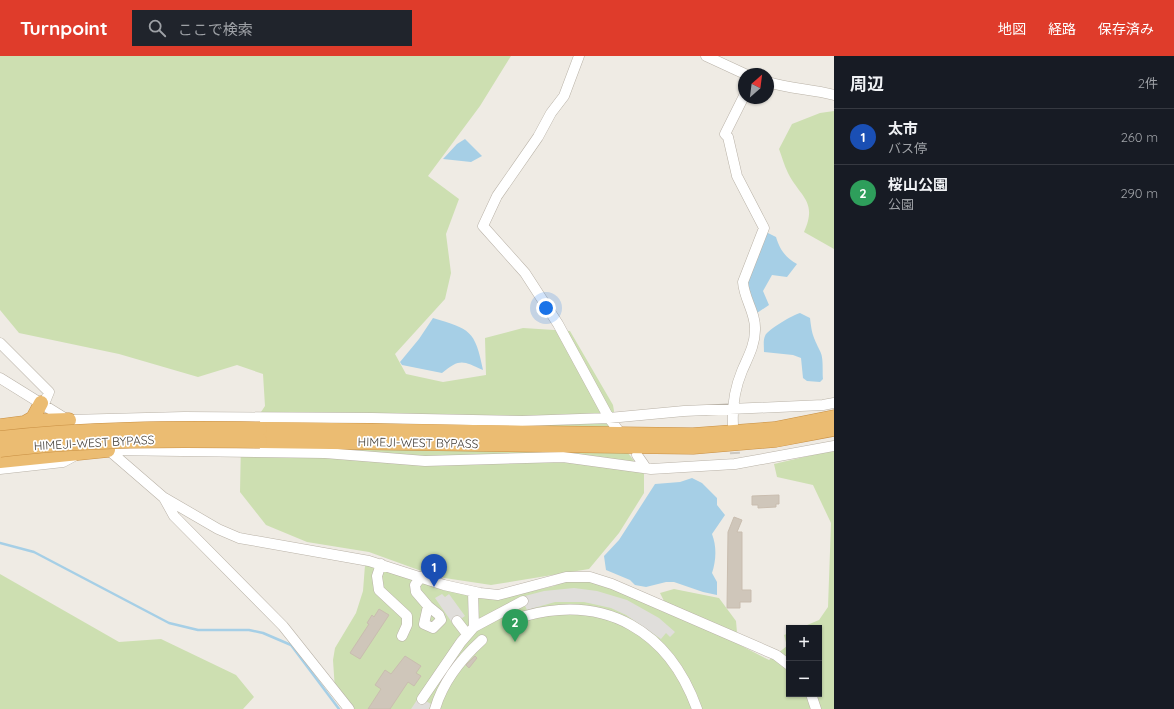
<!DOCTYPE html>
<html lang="ja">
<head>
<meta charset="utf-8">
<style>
	body { margin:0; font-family:Quicksand,"Noto Sans JP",sans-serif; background:#20242c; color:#f1f3f6 }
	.controls { position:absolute; right:12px; bottom:12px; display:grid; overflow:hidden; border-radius:0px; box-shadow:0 1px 3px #0004 }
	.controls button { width:36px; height:36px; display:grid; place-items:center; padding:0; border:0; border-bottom:1px solid #363941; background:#171b24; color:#f1f3f6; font:20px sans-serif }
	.compass { position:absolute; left:738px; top:12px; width:36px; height:36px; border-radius:50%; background:#171b24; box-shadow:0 1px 3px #0004; rotate:28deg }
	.you { position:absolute; left:546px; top:252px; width:14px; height:14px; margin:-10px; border:3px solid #fff; border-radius:50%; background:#1a73e8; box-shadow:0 0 0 6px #1a73e833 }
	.badge { display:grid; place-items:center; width:26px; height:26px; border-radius:50%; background:#df3c2b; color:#fff; font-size:13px; font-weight:700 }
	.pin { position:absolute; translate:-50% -33px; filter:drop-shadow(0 1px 2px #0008) }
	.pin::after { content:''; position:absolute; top:21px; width:14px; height:12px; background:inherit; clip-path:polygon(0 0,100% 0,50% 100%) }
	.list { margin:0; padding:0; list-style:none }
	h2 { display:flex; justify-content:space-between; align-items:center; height:52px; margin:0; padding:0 16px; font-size:17px }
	h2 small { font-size:13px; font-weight:400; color:#9ea1a6 }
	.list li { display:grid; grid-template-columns:26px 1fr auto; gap:12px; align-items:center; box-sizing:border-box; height:56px; padding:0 16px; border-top:1px solid #363941 }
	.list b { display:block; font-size:15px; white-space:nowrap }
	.list p { margin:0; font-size:13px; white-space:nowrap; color:#9ea1a6 }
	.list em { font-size:13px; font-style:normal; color:#9ea1a6 }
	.icon { flex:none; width:22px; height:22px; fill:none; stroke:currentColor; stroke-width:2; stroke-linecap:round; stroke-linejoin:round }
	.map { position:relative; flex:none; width:834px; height:653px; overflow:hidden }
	header { display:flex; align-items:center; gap:24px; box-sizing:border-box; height:56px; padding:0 20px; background:#df3c2b; color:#fff }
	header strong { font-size:19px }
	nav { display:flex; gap:22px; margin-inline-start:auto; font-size:14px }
	.search { width:280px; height:36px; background:#20242c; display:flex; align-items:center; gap:10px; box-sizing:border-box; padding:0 14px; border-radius:0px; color:#9ea1a6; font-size:15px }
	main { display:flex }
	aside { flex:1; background:#171b24 }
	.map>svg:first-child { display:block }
	.green { fill:#cddfb1 }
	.parking { fill:#e0dedb }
	.water { fill:#a6cfe6 }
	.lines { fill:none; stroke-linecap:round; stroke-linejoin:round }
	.stream { stroke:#a6cfe6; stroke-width:2.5 }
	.building { fill:#cfc6ba; stroke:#c9bdaf }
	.minor-tunnel { stroke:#ccc8c1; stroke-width:10; stroke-dasharray:10 5; stroke-linecap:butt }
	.minor-casing { stroke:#b9b2a7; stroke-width:11 }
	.highway-casing { stroke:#c99044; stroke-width:15 }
	.minor { stroke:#fff; stroke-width:10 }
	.highway { stroke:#ebbc72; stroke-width:14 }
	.highway-bridge-casing { stroke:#c99044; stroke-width:15; stroke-linecap:butt }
	.highway-bridge { stroke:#ebbc72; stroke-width:14 }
	.labels { text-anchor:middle; stroke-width:3.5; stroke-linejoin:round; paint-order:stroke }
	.street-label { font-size:12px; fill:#403b34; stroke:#fff }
</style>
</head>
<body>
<header>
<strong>Turnpoint</strong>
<div class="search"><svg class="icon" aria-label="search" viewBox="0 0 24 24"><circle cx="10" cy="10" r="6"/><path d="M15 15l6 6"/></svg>ここで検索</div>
<nav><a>地図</a><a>経路</a><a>保存済み</a></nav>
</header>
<main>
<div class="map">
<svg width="834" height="653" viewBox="0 0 834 653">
	<rect width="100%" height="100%" fill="#efebe4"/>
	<path class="green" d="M 0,0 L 511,0 L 480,50 L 428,120 L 459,143 L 446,178 L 451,217 L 445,243 L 395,298 L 406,318 L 443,326 L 486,319 L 485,282 L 523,272 L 570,275 L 613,349 L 619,385 L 644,418 L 644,437 L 619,477 L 589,513 L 491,529 L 438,521 L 369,496 L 307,486 L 266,469 L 240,436 L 241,386 L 265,350 L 263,318 L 237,309 L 198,321 L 119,298 L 19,277 L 0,254 Z
		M 834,55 L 834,193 L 804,176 C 818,145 800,141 788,117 C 784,109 782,101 779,93 L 792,68 L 820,57 Z
		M 834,394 L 834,653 L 352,653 L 335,634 L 333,604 L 335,592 L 356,557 L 363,535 L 365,509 L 476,542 L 499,543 L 554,530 L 567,524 L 599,527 L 671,559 L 660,537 L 674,533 L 719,542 L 736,565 L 738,588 L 769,604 L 787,590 L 784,579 L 789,577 L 789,638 L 819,638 L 819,572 L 800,572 L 819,564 L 828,551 L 831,467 L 813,429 L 777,421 L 774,408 Z
		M 0,518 L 119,586 L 161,583 L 236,619 L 254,641 L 243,653 L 0,653 Z"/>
	<path class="parking" d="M 574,532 L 597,535 L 627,544 L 659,562 L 675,576 L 670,581 L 666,577 L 661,583 L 626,559 L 611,552 L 584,546 L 555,546 L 527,554 L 521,541 L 544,535 Z
		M 442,538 L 445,541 L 449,538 L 465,560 L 453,568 L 435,542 Z
		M 419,641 L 431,648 L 429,653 L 411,653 Z"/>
	<path class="water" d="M 465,83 L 482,100 L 471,106 L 443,103 L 457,88 Z
		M 766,176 L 776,181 C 780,194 785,201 797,208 L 787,221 L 772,219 L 763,235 L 769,249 L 757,257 L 746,234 L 752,207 Z
		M 800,257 L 810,262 C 812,279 813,280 820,295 C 824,302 822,316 823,323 L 820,326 L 807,325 L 803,322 L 801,302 L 793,299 L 764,296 C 764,291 763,284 765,280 C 768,273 793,259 800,257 Z
		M 433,262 C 470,273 475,274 483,314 C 463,305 460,302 442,317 L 402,309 L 400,306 L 419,283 Z
		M 692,422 L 702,427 L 717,442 L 717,449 L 725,459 L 712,478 C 717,491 716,505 712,517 L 717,526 L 717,539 L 703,536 L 674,526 L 666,526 L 646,531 L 635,529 L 630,524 L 606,514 L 604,500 L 619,484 L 655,428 L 680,426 Z"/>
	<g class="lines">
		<path class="stream" d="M 0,487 L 34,496 L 169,567 L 198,574 L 249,574 L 263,577 L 291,589 L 339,653"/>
	</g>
	<path class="building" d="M 779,439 L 779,448 L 776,448 L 776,451 L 758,452 L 758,449 L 752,449 L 752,440 Z
		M 734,461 L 742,464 L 737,476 L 742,476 L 742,534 L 751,534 L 751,546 L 740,546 L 740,552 L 727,552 L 728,476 Z
		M 379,553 L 389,559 L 360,603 L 350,597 L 369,568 L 367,567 L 372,559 L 374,561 Z
		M 405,600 L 421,610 L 416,617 L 421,620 L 414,630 L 408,626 L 390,653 L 368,653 L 381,633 L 375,629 L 385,614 L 391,618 Z
		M 475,600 L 477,602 L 469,612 L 466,609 Z"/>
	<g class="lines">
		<path class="minor-tunnel" d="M 734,381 L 735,398"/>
		<defs>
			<path id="minor" d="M 579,0 L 564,40 L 551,57 L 538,81 L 497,140 L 483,170 L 525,217 L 558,268 L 609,362 L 618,374
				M 706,0 L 745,18
				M 768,26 C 789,33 812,33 834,39
				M 0,287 L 49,336 L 44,348
				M 0,322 L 87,376
				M 69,364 L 184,361 L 372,362 L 522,365 L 609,362 L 684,355 L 823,349 L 834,347
				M 733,369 C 732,351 735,332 742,315 C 748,301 755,289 755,274 C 756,257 744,243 743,226 L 764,172 L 737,120 L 728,81 L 725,78 L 744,40
				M 104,390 L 163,441 L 218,473 L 239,482 L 369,505 L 444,529 L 480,537 L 498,539 L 566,521 L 590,521 L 612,528 L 776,599 L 789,609
				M 108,394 L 325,397 L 425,405 L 563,401 L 651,413 L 735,408 L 834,390
				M 637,399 L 646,412
				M 0,413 L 63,406 L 76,399
				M 164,442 L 174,460 L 283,570 L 349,653
				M 381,508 L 377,520 L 379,534 L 407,560 L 407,569 L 402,580
				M 421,521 L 415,529 L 416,536 L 428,550 L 424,568 L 433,572 L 441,564 L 439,559 L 428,550
				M 473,536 L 474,571
				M 525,560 C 606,538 669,575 697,653
				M 457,565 L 467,578
				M 811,638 L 816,653
				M 422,643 L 461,586 L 474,571 L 523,545
				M 435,653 C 443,625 461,603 482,584"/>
			<path id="highway" d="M 26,366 L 33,362 L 41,347
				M 0,370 L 39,365 L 69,364
				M 260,373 L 693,379 L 774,373 L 834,361
				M 260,385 L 693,391 L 776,384 L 834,373
				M 0,405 L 108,394"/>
		</defs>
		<use href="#minor" class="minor-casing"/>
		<use href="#highway" class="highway-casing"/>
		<use href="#minor" class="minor"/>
		<use href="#highway" class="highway"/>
		<defs>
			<path id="highway-bridge" d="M 0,382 C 87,372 173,372 260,373
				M 0,394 C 87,383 173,384 260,385"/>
		</defs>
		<use href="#highway-bridge" class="highway-bridge-casing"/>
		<use href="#highway-bridge" class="highway-bridge"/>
	</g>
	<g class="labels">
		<g class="street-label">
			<text transform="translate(94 387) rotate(-3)" y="4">HIMEJI-WEST BYPASS</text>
			<text transform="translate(418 387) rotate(1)" y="4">HIMEJI-WEST BYPASS</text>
		</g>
	</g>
</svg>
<div class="controls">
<button>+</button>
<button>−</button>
</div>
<svg class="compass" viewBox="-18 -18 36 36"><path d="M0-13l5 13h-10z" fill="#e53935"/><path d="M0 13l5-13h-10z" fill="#9ea1a6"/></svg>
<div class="you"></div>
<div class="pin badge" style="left:434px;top:531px;background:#1a4fb4">1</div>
<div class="pin badge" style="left:515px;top:586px;background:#2e9e5b">2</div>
</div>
<aside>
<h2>周辺<small>2件</small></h2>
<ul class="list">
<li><span class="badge" style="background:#1a4fb4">1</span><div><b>太市</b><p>バス停</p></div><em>260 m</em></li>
<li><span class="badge" style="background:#2e9e5b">2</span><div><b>桜山公園</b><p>公園</p></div><em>290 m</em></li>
</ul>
</aside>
</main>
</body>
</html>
